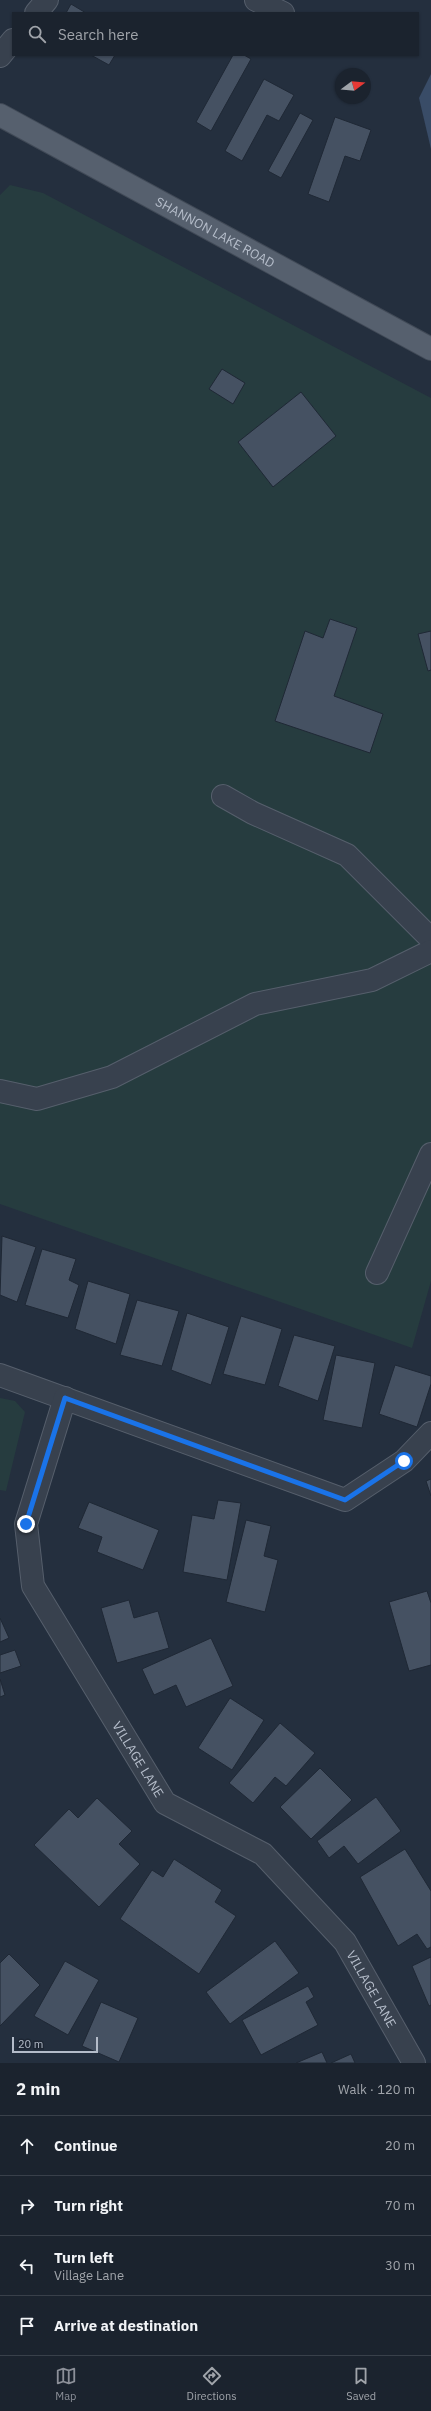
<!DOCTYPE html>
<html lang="en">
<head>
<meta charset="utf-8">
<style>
	body { margin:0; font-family:"IBM Plex Sans",sans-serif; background:#242b36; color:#f1f3f6 }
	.compass { position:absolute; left:335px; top:68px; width:36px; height:36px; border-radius:50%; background:#1b232e; box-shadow:0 1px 3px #0004; rotate:74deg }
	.scale { position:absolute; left:12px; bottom:10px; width:86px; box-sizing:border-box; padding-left:4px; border:2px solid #b4bcc9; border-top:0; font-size:11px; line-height:14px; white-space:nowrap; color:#b4bcc9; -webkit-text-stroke:3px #1d2633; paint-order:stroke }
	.stop { position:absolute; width:12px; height:12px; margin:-9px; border:3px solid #1a73e8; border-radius:50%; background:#fff }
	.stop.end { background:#1a73e8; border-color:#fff; box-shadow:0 1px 4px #0008 }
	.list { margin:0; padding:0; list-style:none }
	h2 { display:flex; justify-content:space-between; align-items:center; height:52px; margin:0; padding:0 16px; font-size:17px }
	h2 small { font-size:13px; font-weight:400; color:#a0a4aa }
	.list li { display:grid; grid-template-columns:26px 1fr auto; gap:12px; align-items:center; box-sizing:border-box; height:60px; padding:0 16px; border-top:1px solid #39404a }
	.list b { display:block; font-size:15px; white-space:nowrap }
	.list p { margin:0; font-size:13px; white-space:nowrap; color:#a0a4aa }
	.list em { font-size:13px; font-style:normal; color:#a0a4aa }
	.icon { flex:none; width:22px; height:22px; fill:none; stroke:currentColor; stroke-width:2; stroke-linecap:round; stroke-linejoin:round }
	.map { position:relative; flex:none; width:431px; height:2063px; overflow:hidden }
	.search { position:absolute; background:#1b232e; box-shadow:0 1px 3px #0004; left:12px; right:12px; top:12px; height:44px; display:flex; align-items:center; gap:10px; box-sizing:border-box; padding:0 14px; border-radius:0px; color:#a0a4aa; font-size:15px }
	.sheet { height:292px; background:#1b232e }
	nav { display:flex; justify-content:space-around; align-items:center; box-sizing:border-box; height:56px; border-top:1px solid #39404a; background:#1b232e; font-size:11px; color:#a0a4aa }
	nav a { display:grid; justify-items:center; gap:2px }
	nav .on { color:#8c9099 }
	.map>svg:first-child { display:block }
	.green { fill:#263c3f }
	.water { fill:#394c67 }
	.building { fill:#455162; stroke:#1f2835 }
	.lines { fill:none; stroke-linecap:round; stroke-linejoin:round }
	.minor-casing { stroke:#565f6c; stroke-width:24 }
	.major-casing { stroke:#414a57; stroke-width:24 }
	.minor { stroke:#38414e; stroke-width:22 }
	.major { stroke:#56606e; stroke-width:22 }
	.route { stroke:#1a73e8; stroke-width:5 }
	.labels { text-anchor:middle; stroke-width:3.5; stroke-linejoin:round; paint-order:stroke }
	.street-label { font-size:13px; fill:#b4bcc9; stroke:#1d2633 }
</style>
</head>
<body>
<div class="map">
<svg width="431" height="2063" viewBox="0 0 431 2063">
	<rect width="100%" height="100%" fill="#242f3e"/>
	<path class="green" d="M 10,185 L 43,193 L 431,398 L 431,1281 L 412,1348 L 0,1204 L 0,195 Z
		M 0,1398 L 15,1401 L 25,1412 L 6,1491 L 0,1490 Z"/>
	<path class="water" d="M 431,74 L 431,149 L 419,98 Z"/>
	<path class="building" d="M 71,4 L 86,13 L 66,13 Z
		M 91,55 L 115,55 L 109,65 Z
		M 233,55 L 244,55 L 251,59 L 211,131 L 196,122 Z
		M 264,79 L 294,95 L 279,121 L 267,115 L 242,161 L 225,151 Z
		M 300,113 L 313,120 L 281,178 L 268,171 Z
		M 335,117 L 371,130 L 360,161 L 345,156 L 329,202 L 308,194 Z
		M 222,369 L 245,383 L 233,404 L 209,389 Z
		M 301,392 L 336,436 L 273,487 L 238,442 Z
		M 330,619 L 357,628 L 334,696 L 383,714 L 370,753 L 275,721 L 305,631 L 323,638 Z
		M 431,631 L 431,670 L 428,671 L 418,634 Z
		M 2,1236 L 36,1247 L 17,1302 L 0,1295 Z
		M 42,1249 L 76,1259 L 69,1280 L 79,1285 L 68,1318 L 25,1305 Z
		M 88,1281 L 130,1294 L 116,1344 L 75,1329 Z
		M 137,1300 L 179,1311 L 162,1366 L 120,1355 Z
		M 187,1313 L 229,1327 L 211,1385 L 171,1370 Z
		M 241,1316 L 282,1329 L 265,1385 L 223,1374 Z
		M 294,1335 L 335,1346 L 318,1401 L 278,1386 Z
		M 336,1355 L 375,1363 L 362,1428 L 323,1420 Z
		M 395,1365 L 431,1376 L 431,1384 L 417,1427 L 379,1414 Z
		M 431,1479 L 431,1496 L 426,1481 Z
		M 218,1500 L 241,1503 L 227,1580 L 183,1572 L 192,1515 L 214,1519 Z
		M 89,1502 L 159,1530 L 143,1570 L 97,1552 L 102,1537 L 78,1528 Z
		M 246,1520 L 271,1526 L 264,1556 L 278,1560 L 265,1612 L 226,1602 Z
		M 427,1591 L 431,1603 L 431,1665 L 409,1671 L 389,1602 Z
		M 129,1600 L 134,1618 L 158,1611 L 169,1648 L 117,1663 L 101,1608 Z
		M 0,1618 L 9,1638 L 0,1642 Z
		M 211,1638 L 233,1686 L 186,1707 L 176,1685 L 154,1695 L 142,1669 Z
		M 15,1650 L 21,1666 L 0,1673 L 0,1655 Z
		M 0,1679 L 5,1695 L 0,1697 Z
		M 230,1698 L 264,1720 L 232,1770 L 198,1748 Z
		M 280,1723 L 315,1753 L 286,1786 L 275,1777 L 253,1803 L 229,1783 Z
		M 320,1768 L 352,1800 L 311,1839 L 280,1807 Z
		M 376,1797 L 401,1831 L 358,1864 L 344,1846 L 329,1858 L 317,1841 Z
		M 97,1798 L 132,1831 L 119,1844 L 140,1864 L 99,1907 L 34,1845 L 69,1809 L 78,1818 Z
		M 405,1849 L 431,1891 L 431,1947 L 427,1949 L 417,1934 L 398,1946 L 360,1877 Z
		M 174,1859 L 222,1890 L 215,1902 L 236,1916 L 199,1974 L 120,1919 L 152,1870 L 163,1877 Z
		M 275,1941 L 299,1973 L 230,2024 L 206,1992 Z
		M 9,1954 L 40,1985 L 0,2026 L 0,1963 Z
		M 431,1957 L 431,2005 L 429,2006 L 412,1966 Z
		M 65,1961 L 99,1980 L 68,2035 L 34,2016 Z
		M 308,1986 L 314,1997 L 306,2002 L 318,2025 L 261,2055 L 242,2020 Z
		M 101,2002 L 138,2018 L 119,2062 L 82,2046 Z
		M 322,2052 L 327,2063 L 296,2063 Z
		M 351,2054 L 355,2063 L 331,2063 Z"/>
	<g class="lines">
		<defs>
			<g id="minor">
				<path d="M 256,0 L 283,13"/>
				<path d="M 36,13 L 47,0"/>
				<path d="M 0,56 L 13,40"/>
				<path d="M 223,796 L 253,813 L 347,855 L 431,939"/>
				<path d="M 0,1091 L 37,1099 L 112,1077 L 255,1004 L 372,980 L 431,951"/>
				<path d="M 377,1273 L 431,1154"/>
				<path d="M 0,1375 L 345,1500 L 404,1461 L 431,1433"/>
				<path id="s1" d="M 65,1398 L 26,1524 L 33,1586 L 165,1803 L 263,1854 L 345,1942 L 414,2063"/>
			</g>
			<g id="major">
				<path id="s2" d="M 0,115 L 431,349"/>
			</g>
		</defs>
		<use href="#minor" class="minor-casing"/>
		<use href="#major" class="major-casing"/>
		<use href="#minor" class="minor"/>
		<use href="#major" class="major"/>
	</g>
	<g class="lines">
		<path class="route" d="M 26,1524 L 65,1398 L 345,1500 L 404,1461"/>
	</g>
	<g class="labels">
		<g class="street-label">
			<text dy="5" stroke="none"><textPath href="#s2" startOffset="245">SHANNON LAKE ROAD</textPath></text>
			<text dy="5" stroke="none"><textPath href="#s1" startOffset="397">VILLAGE LANE</textPath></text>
			<text dy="5" stroke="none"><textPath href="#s1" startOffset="733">VILLAGE LANE</textPath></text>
		</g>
	</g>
</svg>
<svg class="compass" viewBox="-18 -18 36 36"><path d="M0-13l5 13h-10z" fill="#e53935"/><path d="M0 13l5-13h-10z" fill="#a0a4aa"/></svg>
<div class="scale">20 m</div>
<div class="stop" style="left:404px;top:1461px"></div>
<div class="stop end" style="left:26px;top:1524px"></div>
<div class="search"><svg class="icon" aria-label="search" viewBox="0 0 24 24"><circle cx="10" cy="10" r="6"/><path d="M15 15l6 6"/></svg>Search here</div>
</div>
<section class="sheet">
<h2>2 min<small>Walk · 120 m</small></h2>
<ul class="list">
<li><svg class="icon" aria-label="ahead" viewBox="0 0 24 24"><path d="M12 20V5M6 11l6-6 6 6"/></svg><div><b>Continue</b></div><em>20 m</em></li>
<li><svg class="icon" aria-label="right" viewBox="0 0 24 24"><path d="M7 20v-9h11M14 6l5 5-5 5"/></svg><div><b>Turn right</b></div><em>70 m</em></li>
<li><svg class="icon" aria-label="left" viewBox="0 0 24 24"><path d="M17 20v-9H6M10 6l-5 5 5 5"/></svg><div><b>Turn left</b><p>Village Lane</p></div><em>30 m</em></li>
<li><svg class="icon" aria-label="arrive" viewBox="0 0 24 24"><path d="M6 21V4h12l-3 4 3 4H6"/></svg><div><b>Arrive at destination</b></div></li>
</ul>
</section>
<nav>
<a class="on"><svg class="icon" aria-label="map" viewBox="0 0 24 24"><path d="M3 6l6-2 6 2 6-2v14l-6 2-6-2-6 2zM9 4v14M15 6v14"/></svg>Map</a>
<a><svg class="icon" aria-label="directions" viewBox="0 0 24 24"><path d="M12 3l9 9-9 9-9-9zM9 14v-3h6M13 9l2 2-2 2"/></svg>Directions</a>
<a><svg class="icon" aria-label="saved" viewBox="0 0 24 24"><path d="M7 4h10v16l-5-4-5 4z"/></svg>Saved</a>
</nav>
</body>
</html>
